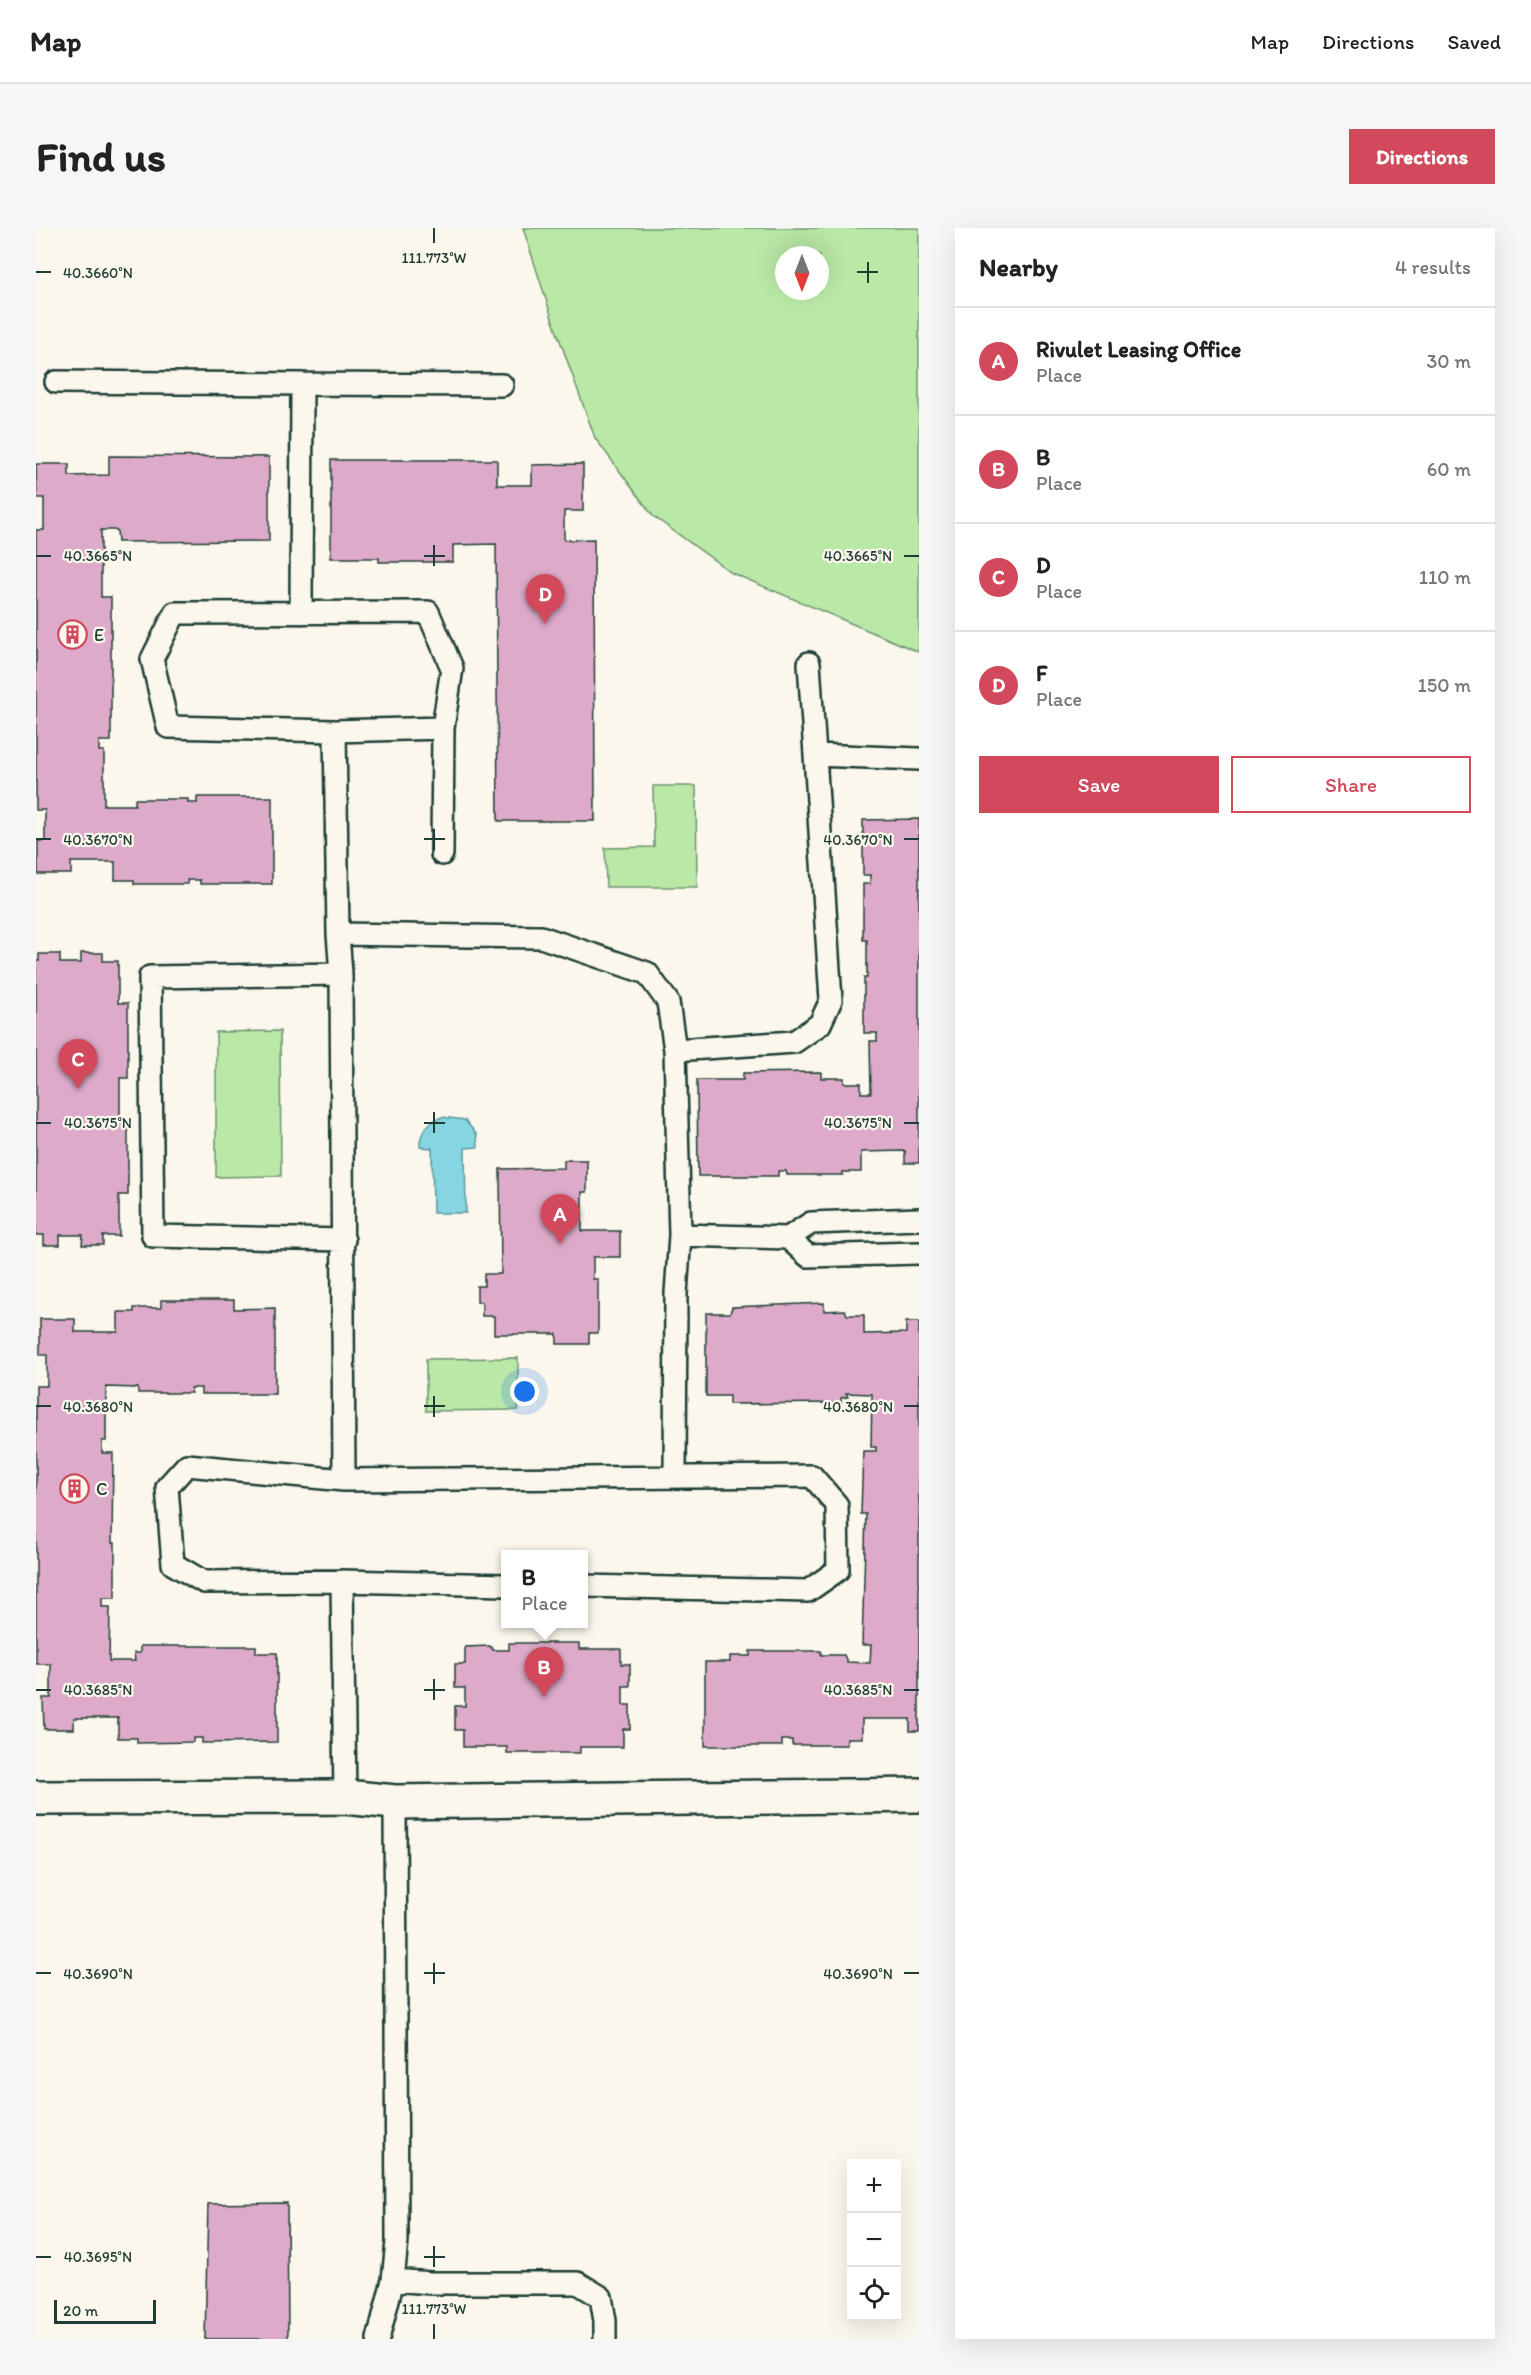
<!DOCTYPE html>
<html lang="en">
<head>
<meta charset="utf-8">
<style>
	body { margin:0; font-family:Itim,sans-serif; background:#f6f6f6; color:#222 }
	.controls { position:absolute; right:18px; bottom:18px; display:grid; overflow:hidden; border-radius:0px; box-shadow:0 6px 24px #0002 }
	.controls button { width:54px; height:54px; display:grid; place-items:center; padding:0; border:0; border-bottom:2px solid #e0e0e0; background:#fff; color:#222; font:30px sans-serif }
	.compass { position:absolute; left:739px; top:18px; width:54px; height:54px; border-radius:50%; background:#fff; box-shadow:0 6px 24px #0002; rotate:180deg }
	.scale { position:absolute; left:18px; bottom:15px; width:102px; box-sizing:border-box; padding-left:6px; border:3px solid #1f3d34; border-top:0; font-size:16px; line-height:21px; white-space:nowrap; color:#1f3d34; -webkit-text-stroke:4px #fbf7ec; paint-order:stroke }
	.you { position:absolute; left:489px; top:1164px; width:21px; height:21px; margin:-15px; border:4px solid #fff; border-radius:50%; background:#1a73e8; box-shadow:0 0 0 9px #1a73e833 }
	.badge { display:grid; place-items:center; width:39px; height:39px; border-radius:50%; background:#d1495b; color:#fff; font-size:20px; font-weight:700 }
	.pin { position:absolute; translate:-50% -50px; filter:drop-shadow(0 2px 3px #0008) }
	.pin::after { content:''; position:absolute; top:32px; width:21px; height:18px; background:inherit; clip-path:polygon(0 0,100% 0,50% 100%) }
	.popup { position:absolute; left:465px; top:1322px; width:87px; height:78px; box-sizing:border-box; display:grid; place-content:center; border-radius:0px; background:#fff; filter:drop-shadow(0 2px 4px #0005); font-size:20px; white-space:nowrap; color:#767676 }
	.popup b { font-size:22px; color:#222 }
	.popup::after { content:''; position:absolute; left:50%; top:100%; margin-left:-12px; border:12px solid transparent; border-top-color:#fff }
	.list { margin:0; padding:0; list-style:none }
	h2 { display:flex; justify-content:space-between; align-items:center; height:78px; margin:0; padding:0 24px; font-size:26px }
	h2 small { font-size:20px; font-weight:400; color:#767676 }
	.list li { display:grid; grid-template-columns:39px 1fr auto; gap:18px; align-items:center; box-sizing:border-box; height:108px; padding:0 24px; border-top:2px solid #e0e0e0 }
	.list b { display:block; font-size:22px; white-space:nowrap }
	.list p { margin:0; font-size:20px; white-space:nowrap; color:#767676 }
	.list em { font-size:20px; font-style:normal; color:#767676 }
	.actions { display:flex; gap:12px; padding:18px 24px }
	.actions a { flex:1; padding:14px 0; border:2px solid #d1495b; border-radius:0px; text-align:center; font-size:21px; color:#d1495b }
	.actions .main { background:#d1495b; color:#fff }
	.icon { flex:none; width:33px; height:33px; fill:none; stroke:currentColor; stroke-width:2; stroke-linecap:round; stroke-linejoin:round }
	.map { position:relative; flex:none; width:883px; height:2111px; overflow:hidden; border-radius:0px }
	header { display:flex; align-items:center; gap:36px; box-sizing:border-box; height:84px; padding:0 30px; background:#fff; border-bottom:2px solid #e0e0e0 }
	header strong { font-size:28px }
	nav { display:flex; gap:33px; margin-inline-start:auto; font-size:21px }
	.intro { display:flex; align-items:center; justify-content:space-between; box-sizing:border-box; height:144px; padding:0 36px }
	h1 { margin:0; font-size:42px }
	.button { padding:15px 27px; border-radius:0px; background:#d1495b; color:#fff; font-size:21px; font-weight:700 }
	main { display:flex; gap:36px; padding:0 36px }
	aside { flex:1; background:#fff; border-radius:0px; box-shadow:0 6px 24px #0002 }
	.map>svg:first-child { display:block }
	.green { fill:#b9e8a7; stroke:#6c926e; stroke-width:1.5; fill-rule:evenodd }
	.water { fill:#85d5e2; stroke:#5c989c; stroke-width:1.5 }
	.building { fill:#ddabc9; stroke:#1f3d34; stroke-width:1.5 }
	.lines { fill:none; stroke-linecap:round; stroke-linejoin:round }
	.service-casing { stroke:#1f3d34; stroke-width:26 }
	.minor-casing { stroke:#1f3d34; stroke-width:38 }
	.service { stroke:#fbf7ec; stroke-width:21 }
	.minor { stroke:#fbf7ec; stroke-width:33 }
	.ticks { fill:none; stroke:#1f3d34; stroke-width:2 }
	.labels { text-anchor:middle; stroke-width:4.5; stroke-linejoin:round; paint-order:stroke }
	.poi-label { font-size:18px; fill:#1f3d34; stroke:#fbf7ec; text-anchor:start }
	.ticks-label { font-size:15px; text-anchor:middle; fill:#1f3d34; stroke:#fbf7ec; stroke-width:4.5; stroke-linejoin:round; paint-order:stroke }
</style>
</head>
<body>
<header>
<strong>Map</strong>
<nav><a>Map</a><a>Directions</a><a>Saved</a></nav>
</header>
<div class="intro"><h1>Find us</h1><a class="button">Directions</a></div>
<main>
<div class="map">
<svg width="883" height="2111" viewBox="0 0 883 2111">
	<rect width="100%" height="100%" fill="#fbf7ec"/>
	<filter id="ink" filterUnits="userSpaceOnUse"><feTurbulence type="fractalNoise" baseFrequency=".0167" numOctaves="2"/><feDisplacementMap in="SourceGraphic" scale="12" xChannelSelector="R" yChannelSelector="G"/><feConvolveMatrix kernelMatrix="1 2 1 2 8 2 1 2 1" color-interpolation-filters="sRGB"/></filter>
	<g filter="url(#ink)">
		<path class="green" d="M 487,0 L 883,0 L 883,424 L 696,345 L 617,288 L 559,210 L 517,93 ZM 748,27 L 784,27 L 784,63 L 748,63 Z
			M 617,558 L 660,558 L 661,659 L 570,659 L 569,620 L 618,619 Z
			M 244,803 L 245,948 L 180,949 L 180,804 Z
			M 482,1130 L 482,1182 L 390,1183 L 390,1131 Z"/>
		<path class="water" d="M 406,889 L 429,892 L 441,907 L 442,919 L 429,920 L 430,985 L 397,985 L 396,920 L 384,919 C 383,905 393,893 406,889 Z"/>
		<path class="building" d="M 73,228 L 233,229 L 233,313 L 82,314 L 81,302 L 65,302 L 65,369 L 75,369 L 75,513 L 63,513 L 63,523 L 68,523 L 68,577 L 99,577 L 99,571 L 152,571 L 152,575 L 161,575 L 161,569 L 236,569 L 236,656 L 164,656 L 164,652 L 151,652 L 152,656 L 98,656 L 98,652 L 79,652 L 79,634 L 35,634 L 35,646 L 2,646 L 2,613 L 9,613 L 9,582 L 0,582 L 0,302 L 8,302 L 8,270 L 1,270 L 0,236 L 33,236 L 33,248 L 73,247 Z
			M 295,232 L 461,232 L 461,257 L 496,257 L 496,237 L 547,236 L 547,283 L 528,283 L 528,312 L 558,311 L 559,593 L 462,593 L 460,316 L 417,317 L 417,334 L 343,334 L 343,330 L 295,330 Z
			M 883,591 L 883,935 L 869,935 L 869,923 L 825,924 L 825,944 L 807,944 L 807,947 L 751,947 L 750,943 L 742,943 L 742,948 L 662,948 L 661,852 L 707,852 L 707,845 L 785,844 L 785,850 L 808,850 L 808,855 L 825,855 L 825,865 L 835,865 L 834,813 L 841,813 L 841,805 L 828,805 L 828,750 L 831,750 L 831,712 L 827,712 L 827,656 L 834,656 L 834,647 L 827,647 L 827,592 Z
			M 45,725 L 67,725 L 67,733 L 82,733 L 82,775 L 92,775 L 92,850 L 84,850 L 84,894 L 92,894 L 92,967 L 83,967 L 83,1008 L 67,1008 L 67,1017 L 46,1017 L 47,1007 L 24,1007 L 24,1017 L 8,1017 L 8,1007 L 0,1007 L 0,733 L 3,733 L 3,726 L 24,726 L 24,735 L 45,735 Z
			M 528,932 L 551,932 L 551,964 L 546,964 L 546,1003 L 584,1003 L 584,1029 L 557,1029 L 557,1051 L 562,1051 L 562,1105 L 553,1105 L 553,1116 L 521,1116 L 521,1106 L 458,1106 L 458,1088 L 446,1088 L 446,1074 L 441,1074 L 441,1058 L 448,1058 L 448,1046 L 465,1046 L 464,941 L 528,940 Z
			M 125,1072 L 198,1072 L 198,1081 L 239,1080 L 239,1166 L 165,1166 L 165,1160 L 155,1160 L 155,1165 L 102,1165 L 102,1160 L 70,1159 L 70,1213 L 66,1213 L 66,1225 L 77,1225 L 76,1315 L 79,1315 L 79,1370 L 66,1370 L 66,1379 L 74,1379 L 73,1433 L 99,1433 L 98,1425 L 104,1425 L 104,1418 L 220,1418 L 220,1425 L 241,1425 L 241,1514 L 166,1515 L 166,1510 L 157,1510 L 157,1514 L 101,1515 L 101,1510 L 82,1510 L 82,1490 L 38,1490 L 38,1501 L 8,1501 L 7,1470 L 15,1470 L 15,1436 L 0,1436 L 0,1158 L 11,1158 L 11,1127 L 4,1127 L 4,1091 L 39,1091 L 39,1104 L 82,1104 L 82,1084 L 98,1084 L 98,1080 L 125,1080 Z
			M 788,1075 L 788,1083 L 809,1082 L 811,1087 L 828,1087 L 828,1106 L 870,1105 L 870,1094 L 883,1094 L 883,1503 L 874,1503 L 874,1491 L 826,1491 L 826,1510 L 811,1510 L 811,1517 L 756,1517 L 756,1512 L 746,1512 L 746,1518 L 669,1518 L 669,1434 L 694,1434 L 694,1428 L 714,1428 L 714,1423 L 785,1423 L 785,1427 L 808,1427 L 811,1434 L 834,1435 L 835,1417 L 826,1417 L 830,1286 L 825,1286 L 827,1223 L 840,1223 L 840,1219 L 835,1219 L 836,1166 L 810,1165 L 812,1169 L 805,1170 L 805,1175 L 693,1176 L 693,1168 L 670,1168 L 670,1085 L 694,1085 L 696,1079 Z
			M 473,1415 L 543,1415 L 543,1421 L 585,1421 L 585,1436 L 594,1436 L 594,1458 L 587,1458 L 587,1477 L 594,1477 L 594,1501 L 587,1501 L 587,1519 L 544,1519 L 544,1525 L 471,1525 L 471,1519 L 427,1519 L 427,1502 L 419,1502 L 419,1478 L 429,1478 L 429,1460 L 419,1460 L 419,1436 L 429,1436 L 429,1419 L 454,1418 L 457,1422 L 473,1422 Z
			M 251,1975 L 252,2111 L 169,2111 L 172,1976 Z"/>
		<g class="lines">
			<defs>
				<path id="service" d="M 20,154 L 266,156 L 265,385
					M 266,156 L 466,157
					M 392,384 L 416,440 L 407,500 L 299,503 L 132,499 L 116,431 L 139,385 Z
					M 773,435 L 779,527
					M 299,503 L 302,706 L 305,746 L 308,1252
					M 406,626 L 407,500
					M 302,706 L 505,709 L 611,745 L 632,774 L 639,822 L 758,814 L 784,796 L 795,772 L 779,527 L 883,531
					M 305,746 L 114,749 L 117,1008 L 308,1012
					M 639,822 L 644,1007 L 640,1066 L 639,1249
					M 644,1007 L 752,1010 L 775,995 L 883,991
					M 752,1010 L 772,1028 L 883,1025
					M 306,1353 L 309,1569
					M 469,1357 L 306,1353 L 168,1354 L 137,1336 L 131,1259 L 151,1237 L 308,1252 L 776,1248 L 801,1277 L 802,1342 L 772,1363 L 547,1358
					M 359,1574 L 361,2013 L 357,2052 L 395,2055 L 542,2055 L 565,2069 L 569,2093 L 569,2111
					M 342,2111 L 357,2052"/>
				<path id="minor" d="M 0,1570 L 309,1569 L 359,1574 L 883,1567"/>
			</defs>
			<use href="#service" class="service-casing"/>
			<use href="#minor" class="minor-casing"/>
			<use href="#service" class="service"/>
			<use href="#minor" class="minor"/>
		</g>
	</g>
	<path class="ticks" d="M 398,0 L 398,15M 832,34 L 832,55M 0,44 L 15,44M 821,44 L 842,44M 398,317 L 398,338M 0,328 L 15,328M 388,328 L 409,328M 868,328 L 883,328M 398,601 L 398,622M 0,611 L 15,611M 388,611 L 409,611M 868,611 L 883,611M 398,884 L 398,905M 0,895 L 15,895M 388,895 L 409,895M 868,895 L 883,895M 398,1168 L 398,1189M 0,1178 L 15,1178M 388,1178 L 409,1178M 868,1178 L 883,1178M 398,1451 L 398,1472M 0,1462 L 15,1462M 388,1462 L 409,1462M 868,1462 L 883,1462M 398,1735 L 398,1756M 0,1745 L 15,1745M 388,1745 L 409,1745M 868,1745 L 883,1745M 398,2018 L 398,2039M 0,2029 L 15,2029M 388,2029 L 409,2029M 398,2096 L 398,2111"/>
	<defs>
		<symbol id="building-ring" viewBox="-11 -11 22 22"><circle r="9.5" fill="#fbf7ec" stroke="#d1495b" stroke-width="1.5"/><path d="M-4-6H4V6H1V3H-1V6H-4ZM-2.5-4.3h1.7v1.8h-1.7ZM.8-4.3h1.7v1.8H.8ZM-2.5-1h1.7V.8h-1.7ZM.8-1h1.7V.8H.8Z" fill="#d1495b"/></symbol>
	</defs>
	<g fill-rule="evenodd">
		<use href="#building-ring" x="20" y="390" width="33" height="33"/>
		<use href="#building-ring" x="22" y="1244" width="33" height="33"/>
	</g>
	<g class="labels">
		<g class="poi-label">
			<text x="58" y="413">E</text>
			<text x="60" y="1267">C</text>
		</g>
	</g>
	<g class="ticks-label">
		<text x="398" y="35">111.773°W</text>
		<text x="62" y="50">40.3660°N</text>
		<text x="822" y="333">40.3665°N</text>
		<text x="62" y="333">40.3665°N</text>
		<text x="822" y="617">40.3670°N</text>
		<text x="62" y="617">40.3670°N</text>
		<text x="62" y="900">40.3675°N</text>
		<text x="822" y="900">40.3675°N</text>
		<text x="62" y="1184">40.3680°N</text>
		<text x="822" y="1184">40.3680°N</text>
		<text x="62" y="1467">40.3685°N</text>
		<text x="822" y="1467">40.3685°N</text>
		<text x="822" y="1751">40.3690°N</text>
		<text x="62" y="1751">40.3690°N</text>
		<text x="62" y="2034">40.3695°N</text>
		<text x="398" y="2086">111.773°W</text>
	</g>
</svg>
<div class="controls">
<button>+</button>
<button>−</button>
<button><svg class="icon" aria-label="locate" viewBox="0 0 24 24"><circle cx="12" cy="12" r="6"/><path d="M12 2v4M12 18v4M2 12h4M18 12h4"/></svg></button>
</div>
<svg class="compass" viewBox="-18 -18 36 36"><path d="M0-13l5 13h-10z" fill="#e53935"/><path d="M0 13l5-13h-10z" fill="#767676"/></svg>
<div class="scale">20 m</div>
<div class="you"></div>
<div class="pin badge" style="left:524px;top:1016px">A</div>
<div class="pin badge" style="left:508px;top:1469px">B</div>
<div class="popup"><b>B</b>Place</div>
<div class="pin badge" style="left:42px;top:861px">C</div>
<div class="pin badge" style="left:509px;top:396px">D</div>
</div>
<aside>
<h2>Nearby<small>4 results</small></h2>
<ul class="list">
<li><span class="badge">A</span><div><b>Rivulet Leasing Office</b><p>Place</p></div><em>30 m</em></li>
<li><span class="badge">B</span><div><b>B</b><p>Place</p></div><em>60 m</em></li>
<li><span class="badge">C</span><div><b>D</b><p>Place</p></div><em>110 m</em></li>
<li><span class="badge">D</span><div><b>F</b><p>Place</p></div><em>150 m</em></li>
</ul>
<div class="actions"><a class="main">Save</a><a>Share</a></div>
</aside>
</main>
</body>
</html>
